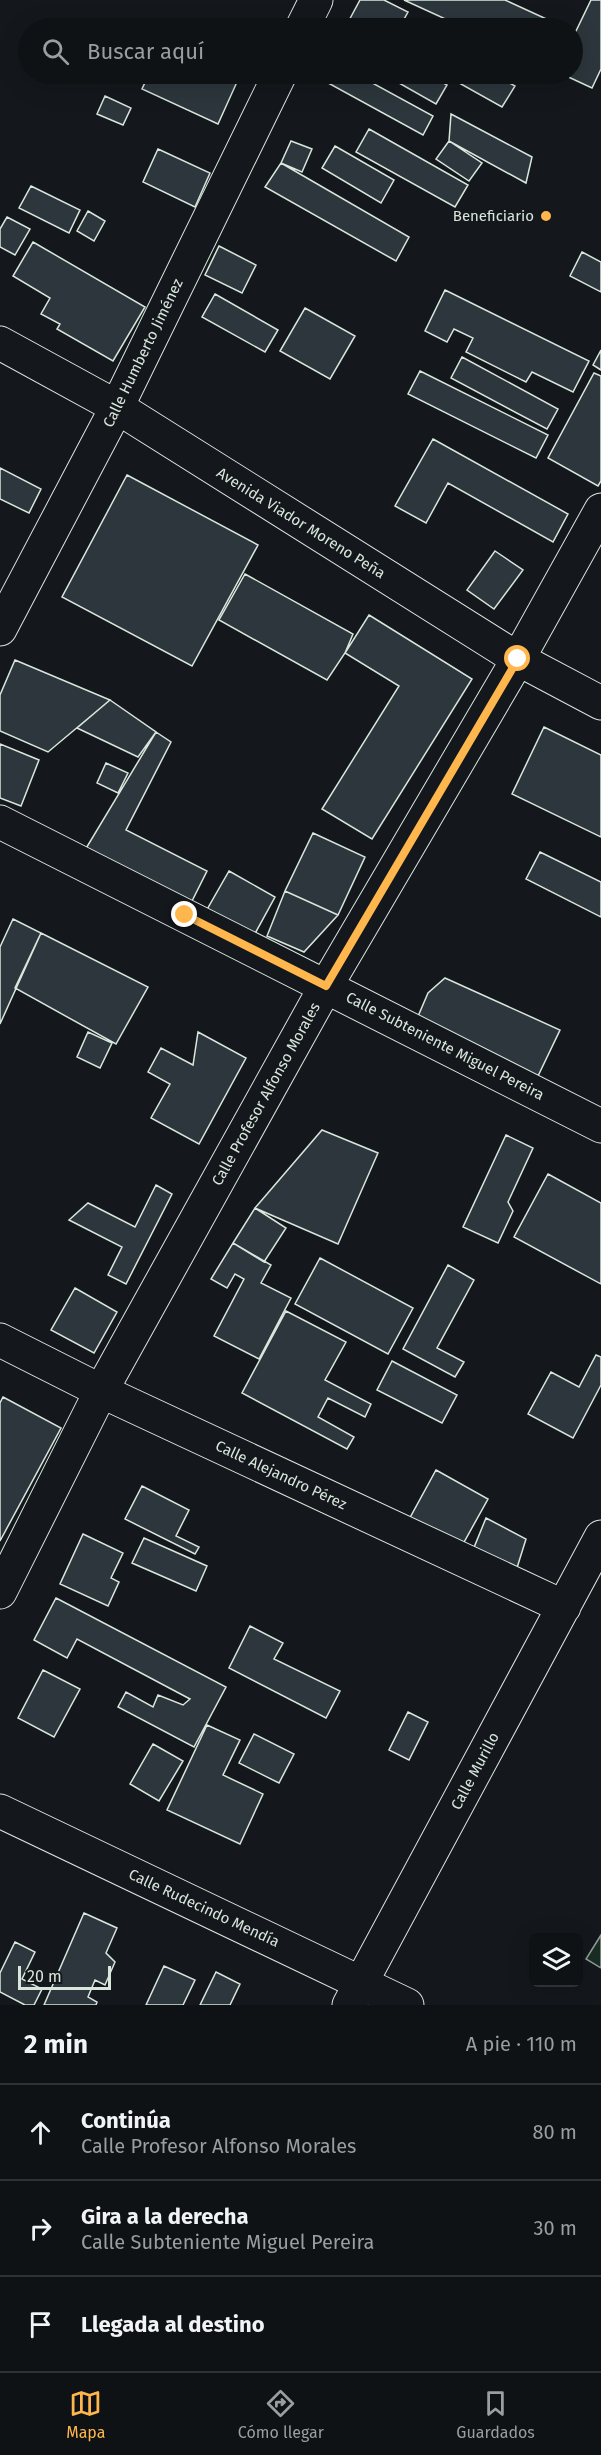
<!DOCTYPE html>
<html lang="es">
<head>
<meta charset="utf-8">
<style>
	body { margin:0; font-family:"Fira Sans",sans-serif; background:#181b1e; color:#f1f3f6 }
	.controls { position:absolute; right:18px; bottom:18px; display:grid; overflow:hidden; border-radius:9px; box-shadow:0 6px 24px #0002 }
	.controls button { width:54px; height:54px; display:grid; place-items:center; padding:0; border:0; border-bottom:2px solid #2f3234; background:#0f1215; color:#f1f3f6; font:30px sans-serif }
	.scale { position:absolute; left:18px; bottom:15px; width:93px; box-sizing:border-box; padding-left:6px; border:3px solid #d8e6dc; border-top:0; font-size:16px; line-height:21px; white-space:nowrap; color:#d8e6dc; -webkit-text-stroke:4px #14181c; paint-order:stroke }
	.stop { position:absolute; width:18px; height:18px; margin:-14px; border:4px solid #ffb74d; border-radius:50%; background:#fff }
	.stop.end { background:#ffb74d; border-color:#fff; box-shadow:0 2px 6px #0008 }
	.list { margin:0; padding:0; list-style:none }
	h2 { display:flex; justify-content:space-between; align-items:center; height:78px; margin:0; padding:0 24px; font-size:26px }
	h2 small { font-size:20px; font-weight:400; color:#9b9ea0 }
	.list li { display:grid; grid-template-columns:39px 1fr auto; gap:18px; align-items:center; box-sizing:border-box; height:96px; padding:0 24px; border-top:2px solid #2f3234 }
	.list b { display:block; font-size:22px; white-space:nowrap }
	.list p { margin:0; font-size:20px; white-space:nowrap; color:#9b9ea0 }
	.list em { font-size:20px; font-style:normal; color:#9b9ea0 }
	.icon { flex:none; width:33px; height:33px; fill:none; stroke:currentColor; stroke-width:2; stroke-linecap:round; stroke-linejoin:round }
	.map { position:relative; flex:none; width:601px; height:2005px; overflow:hidden }
	.search { position:absolute; background:#0f1215; box-shadow:0 6px 24px #0002; left:18px; right:18px; top:18px; height:66px; display:flex; align-items:center; gap:15px; box-sizing:border-box; padding:0 21px; border-radius:33px; color:#9b9ea0; font-size:22px }
	.sheet { height:366px; background:#0f1215 }
	nav { display:flex; justify-content:space-around; align-items:center; box-sizing:border-box; height:84px; border-top:2px solid #2f3234; background:#0f1215; font-size:16px; color:#9b9ea0 }
	nav a { display:grid; justify-items:center; gap:3px }
	nav .on { color:#ffb74d }
	.map>svg:first-child { display:block }
	.green { fill:#1a2d24; stroke:#939e99; stroke-width:1.5 }
	.building { fill:#2c363c; stroke:#d8e6dc; stroke-width:1.5 }
	.lines { fill:none; stroke-linecap:round; stroke-linejoin:round }
	.minor-casing { stroke:#d8e6dc; stroke-width:35 }
	.minor { stroke:#14181c; stroke-width:33 }
	.route { stroke:#ffb74d; stroke-width:8 }
	.poi-dot { fill:#ffb74d; stroke:#14181c; stroke-width:2 }
	.labels { text-anchor:middle; stroke-width:4.5; stroke-linejoin:round; paint-order:stroke }
	.poi-label { font-size:15px; fill:#d8e6dc; stroke:#14181c; text-anchor:end }
	.street-label { font-size:15px; fill:#d8e6dc; stroke:#14181c }
</style>
</head>
<body>
<div class="map">
<svg width="601" height="2005" viewBox="0 0 601 2005">
	<rect width="100%" height="100%" fill="#14181c"/>
	<path class="green" d="M 601,1935 L 601,1968 L 586,1959 Z"/>
	<path class="building" d="M 360,0 L 384,0 L 408,12 L 399,28 L 352,28 L 346,26 Z
		M 404,0 L 505,0 L 566,28 L 465,28 Z
		M 591,0 L 601,0 L 601,69 L 592,88 L 562,74 L 572,74 L 572,32 L 575,33 Z
		M 149,74 L 218,74 L 237,82 L 218,124 L 142,89 Z
		M 322,74 L 356,74 L 433,116 L 423,135 L 319,78 Z
		M 383,74 L 427,74 L 447,85 L 436,104 Z
		M 443,74 L 493,74 L 515,86 L 502,107 Z
		M 105,96 L 131,108 L 123,125 L 97,114 Z
		M 451,114 L 532,157 L 526,183 L 449,141 Z
		M 369,129 L 468,185 L 455,207 L 356,152 Z
		M 291,141 L 312,149 L 302,172 L 281,163 Z
		M 449,141 L 482,163 L 469,181 L 436,159 Z
		M 335,146 L 394,180 L 381,203 L 322,168 Z
		M 158,149 L 210,173 L 195,207 L 143,182 Z
		M 281,163 L 409,237 L 396,261 L 265,187 Z
		M 31,186 L 80,210 L 69,233 L 19,208 Z
		M 88,211 L 105,221 L 94,241 L 77,231 Z
		M 7,217 L 30,229 L 15,255 L 0,247 L 0,229 Z
		M 33,242 L 145,307 L 113,361 L 57,329 L 60,324 L 41,314 L 50,298 L 13,276 Z
		M 219,246 L 256,265 L 242,293 L 205,275 Z
		M 582,252 L 601,262 L 601,292 L 570,276 Z
		M 445,290 L 589,361 L 573,392 L 532,372 L 526,382 L 466,352 L 473,338 L 454,329 L 447,342 L 425,331 Z
		M 215,294 L 278,330 L 265,352 L 202,317 Z
		M 305,308 L 355,336 L 330,379 L 280,351 Z
		M 601,350 L 601,370 L 593,365 Z
		M 462,357 L 558,409 L 547,429 L 451,378 Z
		M 420,371 L 548,435 L 536,458 L 408,394 Z
		M 594,373 L 601,376 L 601,481 L 598,486 L 548,458 Z
		M 433,439 L 568,514 L 553,542 L 448,483 L 426,523 L 395,506 Z
		M 0,468 L 41,489 L 29,513 L 0,499 Z
		M 127,475 L 258,545 L 192,666 L 62,597 Z
		M 495,551 L 523,570 L 494,609 L 467,590 Z
		M 245,574 L 353,634 L 345,653 L 327,680 L 219,620 Z
		M 369,615 L 472,679 L 372,839 L 322,809 L 399,686 L 345,653 Z
		M 15,660 L 110,700 L 48,752 L 0,731 L 0,695 Z
		M 110,700 L 156,732 L 138,757 L 77,728 Z
		M 544,727 L 601,755 L 601,837 L 512,794 Z
		M 156,732 L 171,742 L 126,830 L 207,871 L 185,915 L 82,855 Z
		M 0,744 L 39,760 L 21,806 L 0,798 Z
		M 106,763 L 128,773 L 118,793 L 97,783 Z
		M 313,833 L 365,857 L 338,915 L 285,891 Z
		M 540,852 L 601,882 L 601,917 L 526,879 Z
		M 229,871 L 275,897 L 252,939 L 205,913 Z
		M 285,891 L 338,915 L 304,952 L 267,936 Z
		M 13,919 L 41,933 L 0,1024 L 0,947 Z
		M 41,933 L 148,987 L 116,1044 L 15,988 Z
		M 445,978 L 560,1030 L 538,1076 L 416,1021 L 428,993 Z
		M 88,1032 L 112,1043 L 100,1068 L 77,1057 Z
		M 198,1032 L 246,1058 L 199,1144 L 151,1118 L 170,1084 L 148,1072 L 161,1048 L 193,1065 Z
		M 322,1130 L 378,1153 L 338,1244 L 255,1208 Z
		M 506,1135 L 533,1148 L 508,1202 L 513,1211 L 498,1243 L 463,1227 Z
		M 548,1174 L 601,1203 L 601,1284 L 514,1237 Z
		M 156,1185 L 172,1194 L 126,1284 L 108,1275 L 122,1247 L 69,1220 L 88,1203 L 135,1227 Z
		M 255,1208 L 286,1228 L 264,1262 L 233,1243 Z
		M 233,1243 L 271,1265 L 261,1283 L 291,1298 L 259,1359 L 214,1336 L 244,1279 L 235,1274 L 227,1288 L 211,1279 Z
		M 320,1258 L 413,1308 L 388,1354 L 295,1304 Z
		M 448,1265 L 474,1280 L 437,1348 L 464,1362 L 455,1377 L 403,1349 Z
		M 75,1288 L 117,1312 L 94,1353 L 51,1330 Z
		M 286,1311 L 346,1342 L 325,1380 L 371,1404 L 365,1417 L 328,1398 L 318,1417 L 354,1437 L 347,1449 L 242,1393 Z
		M 596,1355 L 601,1357 L 601,1385 L 573,1438 L 528,1414 L 551,1372 L 579,1387 Z
		M 392,1361 L 457,1395 L 442,1423 L 377,1390 Z
		M 3,1397 L 61,1428 L 0,1541 L 0,1403 Z
		M 436,1470 L 488,1499 L 458,1553 L 406,1525 Z
		M 142,1486 L 189,1510 L 176,1536 L 199,1547 L 195,1554 L 125,1519 Z
		M 486,1518 L 526,1539 L 516,1571 L 473,1550 Z
		M 83,1534 L 123,1553 L 111,1578 L 119,1582 L 108,1606 L 60,1584 Z
		M 144,1538 L 207,1566 L 196,1591 L 132,1563 Z
		M 56,1598 L 226,1687 L 194,1747 L 118,1707 L 126,1692 L 153,1707 L 158,1695 L 183,1705 L 190,1699 L 77,1639 L 67,1658 L 34,1640 Z
		M 250,1626 L 283,1643 L 274,1659 L 340,1691 L 326,1718 L 229,1668 Z
		M 43,1670 L 80,1689 L 54,1737 L 18,1718 Z
		M 408,1712 L 428,1722 L 409,1760 L 389,1750 Z
		M 207,1725 L 240,1740 L 223,1775 L 263,1794 L 240,1844 L 167,1810 Z
		M 254,1734 L 294,1754 L 279,1783 L 239,1763 Z
		M 153,1744 L 183,1761 L 159,1801 L 130,1784 Z
		M 84,1913 L 117,1928 L 106,1953 L 115,1962 L 105,1985 L 95,1980 L 88,1997 L 97,2002 L 96,2005 L 44,2005 Z
		M 15,1942 L 35,1952 L 22,1979 L 42,1989 L 34,2005 L 25,2005 L 0,1992 L 0,1973 Z
		M 164,1966 L 195,1980 L 183,2005 L 146,2005 Z
		M 216,1972 L 240,1984 L 230,2005 L 200,2005 Z"/>
	<g class="lines">
		<defs>
			<path id="minor" d="M 302,28 L 316,0
				M 0,343 L 117,407 L 518,659 L 601,703
				M 0,629 L 117,407 L 280,74
				M 0,822 L 601,1126
				M 0,1340 L 101,1391 L 564,1607
				M 0,1592 L 101,1391 L 326,986 L 518,659 L 601,510
				M 0,1811 L 407,2005
				M 349,2005 L 601,1537"/>
		</defs>
		<use href="#minor" class="minor-casing"/>
		<use href="#minor" class="minor"/>
	</g>
	<g class="lines">
		<path class="route" d="M 185,915 L 326,986 L 518,659"/>
	</g>
	<circle class="poi-dot" cx="546" cy="216" r="6"/>
	<g class="labels">
		<g class="poi-label">
			<text x="534" y="221">Beneficiario</text>
		</g>
		<g class="street-label">
			<text transform="translate(143 353) rotate(-64)" y="5">Calle Humberto Jiménez</text>
			<text transform="translate(301 523) rotate(32)" y="5">Avenida Viador Moreno Peña</text>
			<text transform="translate(445 1046) rotate(27)" y="5">Calle Subteniente Miguel Pereira</text>
			<text transform="translate(266 1094) rotate(-61)" y="5">Calle Profesor Alfonso Morales</text>
			<text transform="translate(281 1475) rotate(25)" y="5">Calle Alejandro Pérez</text>
			<text transform="translate(475 1771) rotate(-62)" y="5">Calle Murillo</text>
			<text transform="translate(204 1908) rotate(25)" y="5">Calle Rudecindo Mendía</text>
		</g>
	</g>
</svg>
<div class="controls">
<button><svg class="icon" aria-label="layers" viewBox="0 0 24 24"><path d="M12 4l9 5-9 5-9-5zM3 14l9 5 9-5"/></svg></button>
</div>
<div class="scale">20 m</div>
<div class="stop" style="left:518px;top:659px"></div>
<div class="stop end" style="left:185px;top:915px"></div>
<div class="search"><svg class="icon" aria-label="search" viewBox="0 0 24 24"><circle cx="10" cy="10" r="6"/><path d="M15 15l6 6"/></svg>Buscar aquí</div>
</div>
<section class="sheet">
<h2>2 min<small>A pie · 110 m</small></h2>
<ul class="list">
<li><svg class="icon" aria-label="ahead" viewBox="0 0 24 24"><path d="M12 20V5M6 11l6-6 6 6"/></svg><div><b>Continúa</b><p>Calle Profesor Alfonso Morales</p></div><em>80 m</em></li>
<li><svg class="icon" aria-label="right" viewBox="0 0 24 24"><path d="M7 20v-9h11M14 6l5 5-5 5"/></svg><div><b>Gira a la derecha</b><p>Calle Subteniente Miguel Pereira</p></div><em>30 m</em></li>
<li><svg class="icon" aria-label="arrive" viewBox="0 0 24 24"><path d="M6 21V4h12l-3 4 3 4H6"/></svg><div><b>Llegada al destino</b></div></li>
</ul>
</section>
<nav>
<a class="on"><svg class="icon" aria-label="map" viewBox="0 0 24 24"><path d="M3 6l6-2 6 2 6-2v14l-6 2-6-2-6 2zM9 4v14M15 6v14"/></svg>Mapa</a>
<a><svg class="icon" aria-label="directions" viewBox="0 0 24 24"><path d="M12 3l9 9-9 9-9-9zM9 14v-3h6M13 9l2 2-2 2"/></svg>Cómo llegar</a>
<a><svg class="icon" aria-label="saved" viewBox="0 0 24 24"><path d="M7 4h10v16l-5-4-5 4z"/></svg>Guardados</a>
</nav>
</body>
</html>
